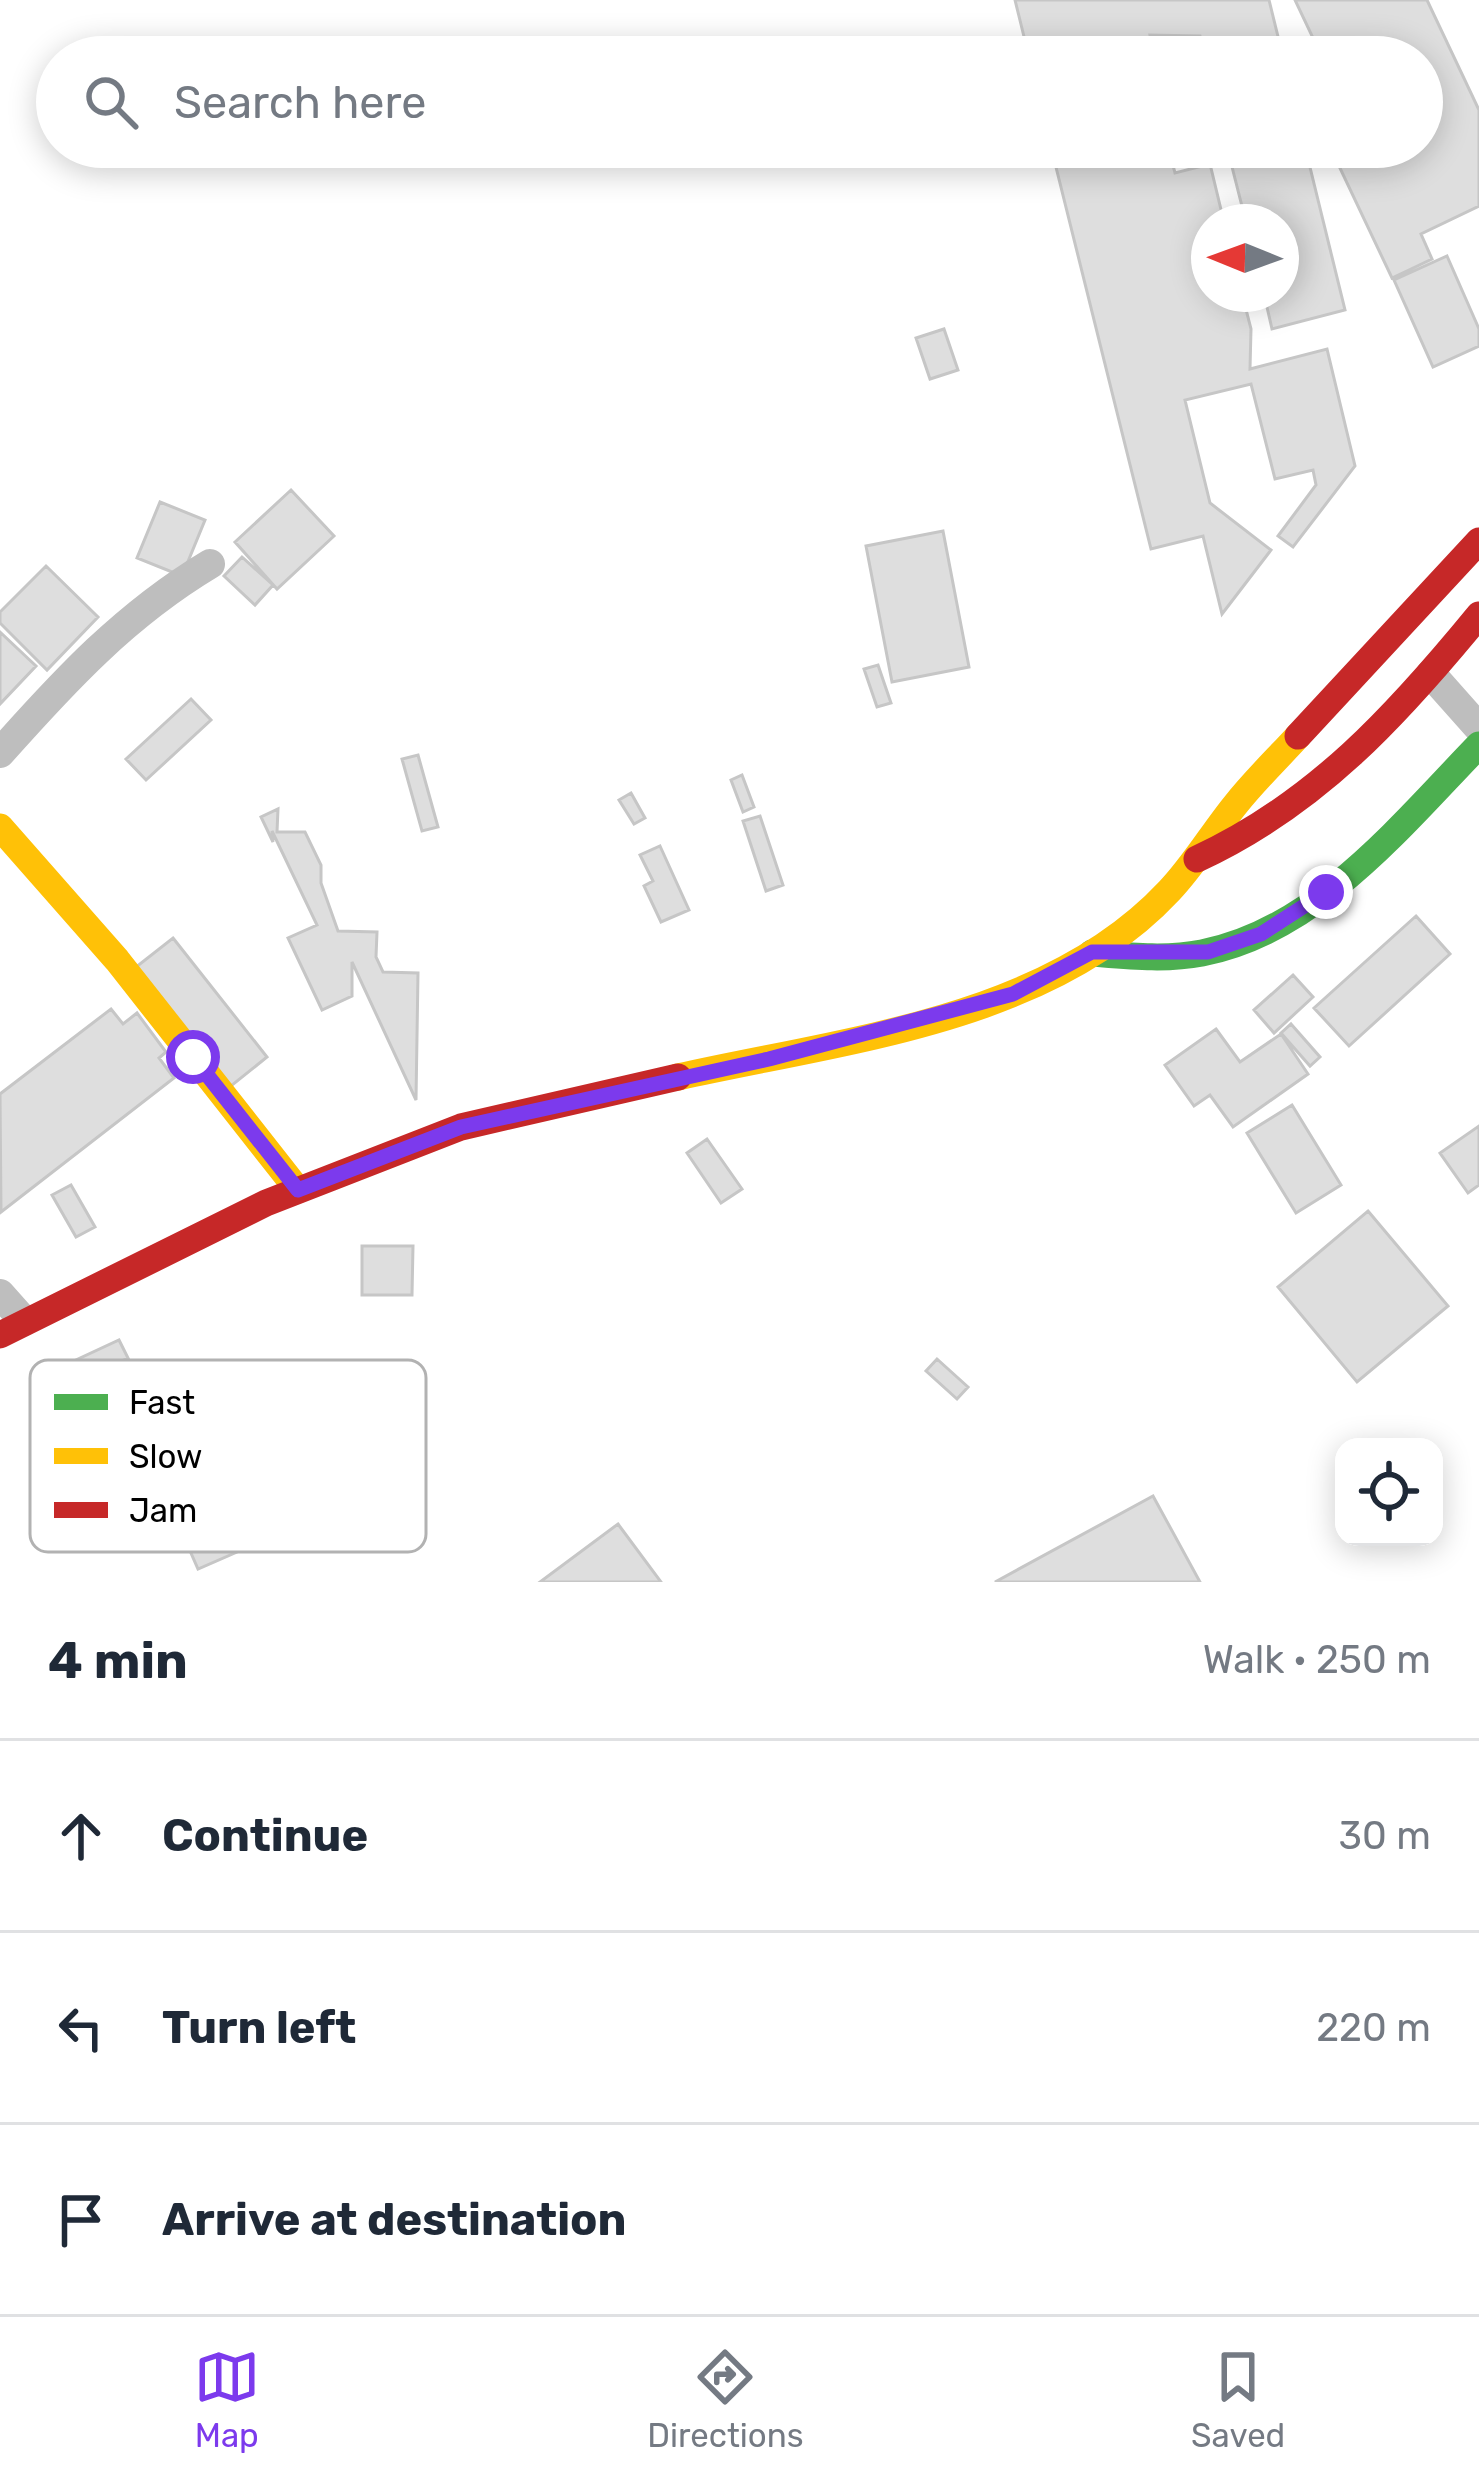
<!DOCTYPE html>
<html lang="en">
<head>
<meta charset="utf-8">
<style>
	body { margin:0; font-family:Rubik,sans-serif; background:#f2f2f3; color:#1f2937 }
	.controls { position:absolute; right:36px; bottom:36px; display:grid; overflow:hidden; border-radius:24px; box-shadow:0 6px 30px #0003 }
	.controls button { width:108px; height:108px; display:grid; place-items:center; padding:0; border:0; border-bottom:3px solid #e0e1e3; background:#fff; color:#1f2937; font:60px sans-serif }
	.compass { position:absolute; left:1191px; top:204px; width:108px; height:108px; border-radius:50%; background:#fff; box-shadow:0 6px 30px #0003; rotate:271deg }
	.stop { position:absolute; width:36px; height:36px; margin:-27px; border:9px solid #7c3aed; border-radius:50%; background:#fff }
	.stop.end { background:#7c3aed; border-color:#fff; box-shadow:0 3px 12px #0008 }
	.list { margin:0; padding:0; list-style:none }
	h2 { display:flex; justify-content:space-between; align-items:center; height:156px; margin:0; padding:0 48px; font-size:51px }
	h2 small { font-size:39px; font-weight:400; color:#747a83 }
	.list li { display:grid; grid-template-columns:78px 1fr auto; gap:36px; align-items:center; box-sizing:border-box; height:192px; padding:0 48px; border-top:3px solid #e0e1e3 }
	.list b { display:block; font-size:45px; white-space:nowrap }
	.list em { font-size:39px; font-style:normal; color:#747a83 }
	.icon { flex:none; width:66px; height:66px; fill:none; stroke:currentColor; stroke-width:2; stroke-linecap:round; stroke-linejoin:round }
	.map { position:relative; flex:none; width:1479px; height:1582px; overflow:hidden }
	.search { position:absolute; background:#fff; box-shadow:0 6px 30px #0003; left:36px; right:36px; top:36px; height:132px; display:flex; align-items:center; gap:30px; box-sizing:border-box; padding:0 42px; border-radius:66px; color:#747a83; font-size:45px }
	.sheet { height:732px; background:#fff }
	nav { display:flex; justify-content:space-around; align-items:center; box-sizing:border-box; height:168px; border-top:3px solid #e0e1e3; background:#fff; font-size:33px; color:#747a83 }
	nav a { display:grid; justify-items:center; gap:6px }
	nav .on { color:#7c3aed }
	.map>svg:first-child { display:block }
	.building { fill:#dedede; stroke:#c6c6c6; stroke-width:3 }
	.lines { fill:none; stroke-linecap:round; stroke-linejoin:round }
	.street { stroke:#bebebe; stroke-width:30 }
	.fast { stroke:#4caf50; stroke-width:27 }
	.slow { stroke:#ffc107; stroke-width:27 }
	.jam { stroke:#c62828; stroke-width:27 }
	.route { stroke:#7c3aed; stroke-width:15 }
	.key { fill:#fff; stroke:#b2b2b2; stroke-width:3 }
	.key-label { font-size:33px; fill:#000 }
</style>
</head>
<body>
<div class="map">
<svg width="1479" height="1582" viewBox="0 0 1479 1582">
	<rect width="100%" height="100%" fill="#fff"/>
	<path class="building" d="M 1015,0 L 1269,0 L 1283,57 L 1205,57 L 1200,36 L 1150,35 L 1155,57 L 1029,57 Z
		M 1295,0 L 1427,0 L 1479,110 L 1479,206 L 1421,234 L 1432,259 L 1392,278 L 1330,147 L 1422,147 L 1422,57 L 1322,57 Z
		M 1051,147 L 1168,147 L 1175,173 L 1210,164 L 1224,222 L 1209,222 L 1209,294 L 1242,294 L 1251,329 L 1250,369 L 1327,349 L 1355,466 L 1293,547 L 1278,536 L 1316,485 L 1313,470 L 1275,479 L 1251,384 L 1185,400 L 1210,503 L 1271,550 L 1222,614 L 1203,536 L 1151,549 Z
		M 1227,147 L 1305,147 L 1345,310 L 1272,329 L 1264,294 L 1281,294 L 1281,222 L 1246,222 Z
		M 1447,256 L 1479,329 L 1479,346 L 1433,367 L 1394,280 Z
		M 944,329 L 958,370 L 930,379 L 916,338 Z
		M 291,490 L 334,536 L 277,589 L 235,542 Z
		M 160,502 L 205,520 L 182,576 L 137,558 Z
		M 943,531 L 969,667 L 892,682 L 866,546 Z
		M 242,557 L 273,585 L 255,605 L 224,576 Z
		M 46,566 L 98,617 L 47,670 L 0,623 L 0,612 Z
		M 0,632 L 36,666 L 0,704 Z
		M 878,665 L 891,703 L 877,707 L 864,669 Z
		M 191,699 L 211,720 L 146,780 L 126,759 Z
		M 418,755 L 438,827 L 422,831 L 402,759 Z
		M 742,775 L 754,807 L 743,812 L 731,780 Z
		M 631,793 L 645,818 L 634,824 L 619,800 Z
		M 278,809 L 277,832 L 305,832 L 321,865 L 321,883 L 338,931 L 377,932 L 376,957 L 383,972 L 418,973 L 416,1100 L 352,962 L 352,996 L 322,1010 L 288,938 L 317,925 L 272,831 L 273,842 L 261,817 Z
		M 760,816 L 783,885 L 766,891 L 743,821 Z
		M 660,846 L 689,910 L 661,922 L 644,886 L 653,881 L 640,855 Z
		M 1416,916 L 1450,954 L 1349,1046 L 1314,1008 Z
		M 173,938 L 267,1057 L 226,1090 L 131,971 Z
		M 1293,975 L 1313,997 L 1274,1033 L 1254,1010 Z
		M 111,1009 L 123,1024 L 137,1013 L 166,1052 L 159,1058 L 174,1078 L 1,1212 L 0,1094 Z
		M 1291,1024 L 1320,1057 L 1310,1066 L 1281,1033 Z
		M 1216,1029 L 1240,1062 L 1281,1034 L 1308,1074 L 1233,1127 L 1210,1095 L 1194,1106 L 1165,1065 Z
		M 1292,1105 L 1341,1185 L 1296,1213 L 1247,1133 Z
		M 1479,1126 L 1479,1185 L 1468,1193 L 1440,1153 Z
		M 707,1139 L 742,1189 L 721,1203 L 687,1153 Z
		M 71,1185 L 95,1227 L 76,1237 L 52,1195 Z
		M 1368,1211 L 1448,1306 L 1357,1382 L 1278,1287 Z
		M 362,1246 L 413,1246 L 412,1295 L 362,1295 Z
		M 119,1340 L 128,1358 L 41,1398 L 33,1380 Z
		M 937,1359 L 968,1387 L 957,1399 L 926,1371 Z
		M 228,1488 L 253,1545 L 198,1569 L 173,1512 Z
		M 1153,1496 L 1200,1582 L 995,1582 Z
		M 618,1524 L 661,1582 L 540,1582 Z"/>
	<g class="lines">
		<path class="street" d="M 1431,674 L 1479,728
			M 0,753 C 65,680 125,615 210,564
			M 0,1294 L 24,1321"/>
		<path class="fast" d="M 1092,953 C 1129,956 1166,960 1202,953 C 1317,931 1402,824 1479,745"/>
		<path class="slow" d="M 0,827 L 117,960 L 298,1190
			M 678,1077 C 842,1040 1048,1021 1169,891 C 1194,865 1213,832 1236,804 C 1255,780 1277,759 1298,736"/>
		<path class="jam" d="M 1298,736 L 1479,541
			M 1197,859 C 1316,804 1397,715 1479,615
			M 0,1335 L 266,1203 L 461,1127 L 678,1077"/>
	</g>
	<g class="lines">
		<path class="route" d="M 193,1057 L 298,1190 L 461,1127 L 769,1059 L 1013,994 L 1092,952 L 1208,952 L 1261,934 L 1326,892"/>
	</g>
	<rect x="30" y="1360" width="396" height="192" rx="18" class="key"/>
	<rect x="54" y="1394" width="54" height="16" fill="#4caf50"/>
	<rect x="54" y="1448" width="54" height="16" fill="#ffc107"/>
	<rect x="54" y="1502" width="54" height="16" fill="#c62828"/>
	<g class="key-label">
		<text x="129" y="1414">Fast</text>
		<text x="129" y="1468">Slow</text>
		<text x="129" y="1522">Jam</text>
	</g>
</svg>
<div class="controls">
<button><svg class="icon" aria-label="locate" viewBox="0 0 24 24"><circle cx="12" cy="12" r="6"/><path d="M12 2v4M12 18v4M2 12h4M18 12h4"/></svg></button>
</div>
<svg class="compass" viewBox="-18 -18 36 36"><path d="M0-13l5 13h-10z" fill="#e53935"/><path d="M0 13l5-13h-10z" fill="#747a83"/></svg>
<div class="stop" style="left:193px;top:1057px"></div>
<div class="stop end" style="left:1326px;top:892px"></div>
<div class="search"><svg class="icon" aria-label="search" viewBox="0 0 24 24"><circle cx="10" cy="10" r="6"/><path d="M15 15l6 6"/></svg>Search here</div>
</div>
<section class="sheet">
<h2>4 min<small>Walk · 250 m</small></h2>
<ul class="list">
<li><svg class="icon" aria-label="ahead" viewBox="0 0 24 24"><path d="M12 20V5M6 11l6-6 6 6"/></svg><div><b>Continue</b></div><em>30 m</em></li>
<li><svg class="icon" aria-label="left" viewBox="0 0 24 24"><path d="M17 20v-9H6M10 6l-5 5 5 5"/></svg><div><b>Turn left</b></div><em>220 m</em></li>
<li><svg class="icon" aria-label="arrive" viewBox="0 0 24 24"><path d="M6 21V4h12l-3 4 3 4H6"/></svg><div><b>Arrive at destination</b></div></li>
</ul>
</section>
<nav>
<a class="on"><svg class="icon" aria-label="map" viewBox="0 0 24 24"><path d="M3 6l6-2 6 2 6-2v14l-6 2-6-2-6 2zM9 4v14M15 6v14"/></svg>Map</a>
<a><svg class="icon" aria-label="directions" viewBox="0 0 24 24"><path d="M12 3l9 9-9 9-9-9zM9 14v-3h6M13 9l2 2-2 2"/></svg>Directions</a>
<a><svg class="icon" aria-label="saved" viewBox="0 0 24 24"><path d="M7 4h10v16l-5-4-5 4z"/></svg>Saved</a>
</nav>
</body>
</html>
